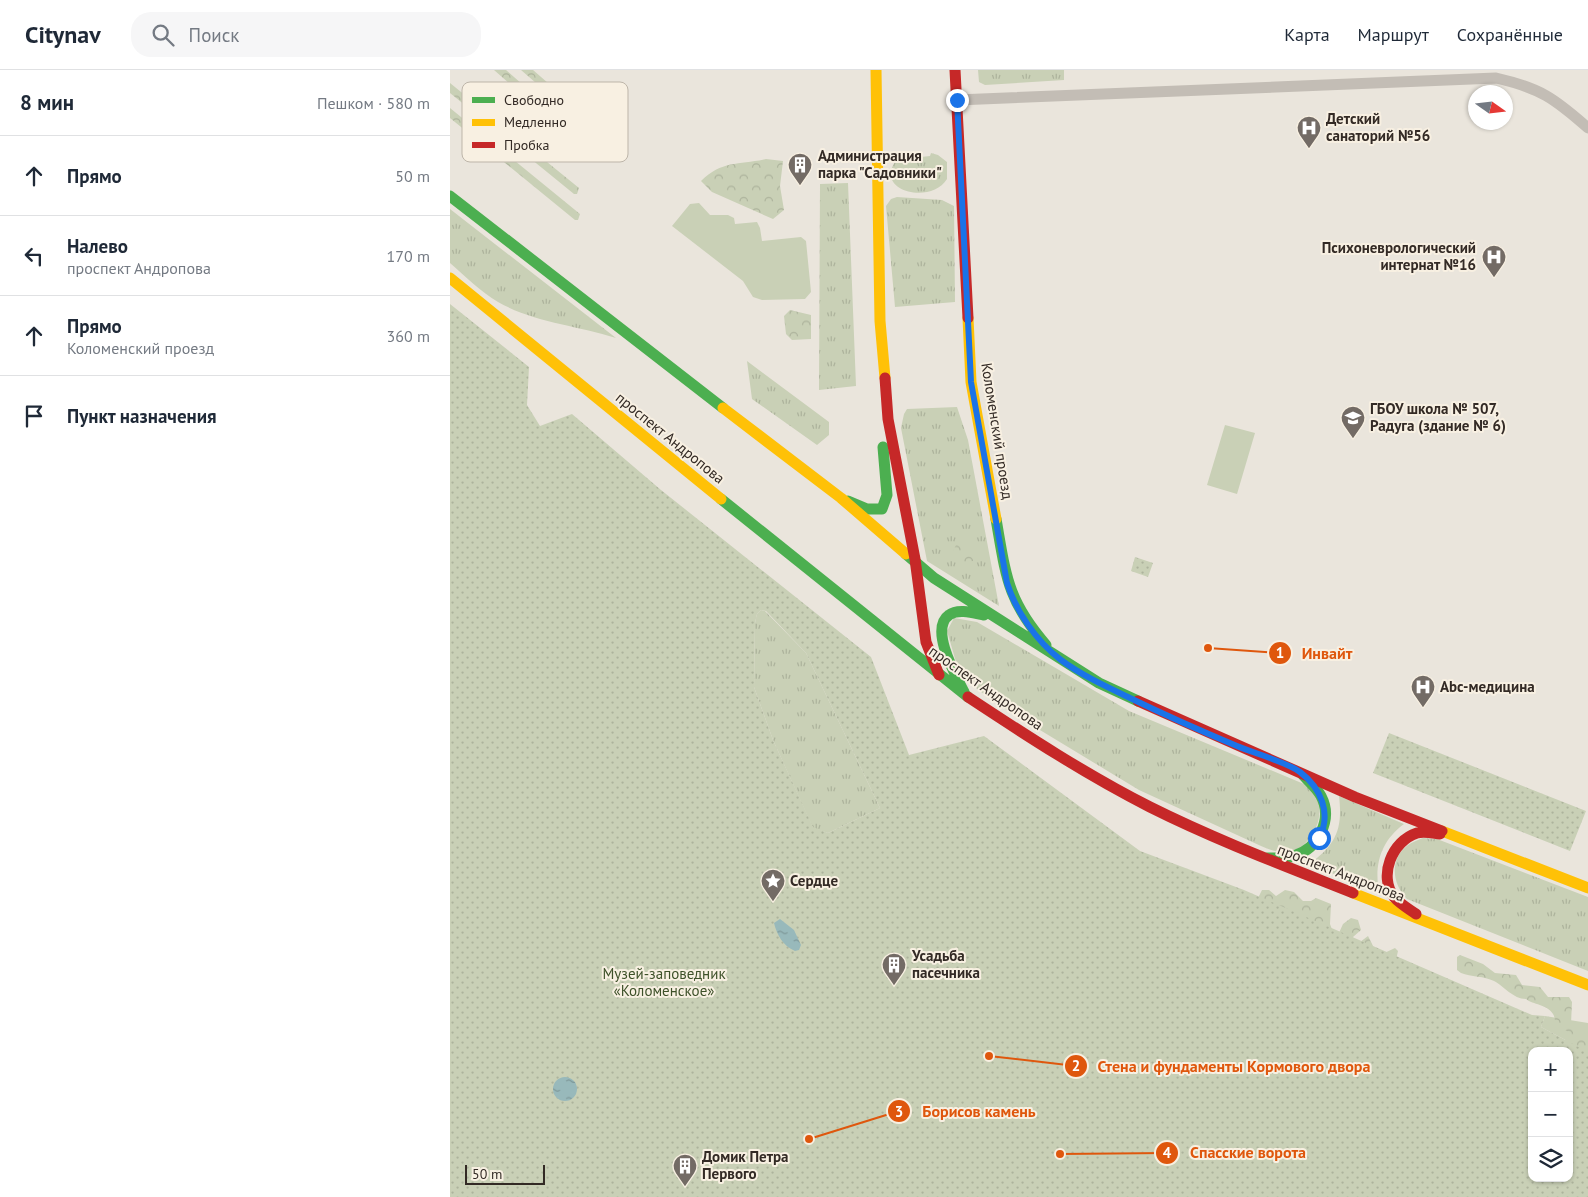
<!DOCTYPE html>
<html lang="ru">
<head>
<meta charset="utf-8">
<style>
	body { margin:0; font-family:"PT Sans",sans-serif; background:#f6f6f7; color:#1f2937 }
	.controls { position:absolute; right:15px; bottom:15px; display:grid; overflow:hidden; border-radius:10px; box-shadow:0 1px 4px #0004 }
	.controls button { width:45px; height:45px; display:grid; place-items:center; padding:0; border:0; border-bottom:1px solid #e0e1e3; background:#fff; color:#1f2937; font:25px sans-serif }
	.compass { position:absolute; left:1018px; top:15px; width:45px; height:45px; border-radius:50%; background:#fff; box-shadow:0 1px 4px #0004; rotate:104deg }
	.scale { position:absolute; left:15px; bottom:12px; width:80px; box-sizing:border-box; padding-left:5px; border:2px solid #332a25; border-top:0; font-size:14px; line-height:18px; white-space:nowrap; color:#332a25; -webkit-text-stroke:4px #f8f0e2; paint-order:stroke }
	.stop { position:absolute; width:15px; height:15px; margin:-11px; border:4px solid #1a73e8; border-radius:50%; background:#fff }
	.stop.end { background:#1a73e8; border-color:#fff; box-shadow:0 1px 5px #0008 }
	.list { margin:0; padding:0; list-style:none }
	h2 { display:flex; justify-content:space-between; align-items:center; height:65px; margin:0; padding:0 20px; font-size:21px }
	h2 small { font-size:16px; font-weight:400; color:#747a83 }
	.list li { display:grid; grid-template-columns:32px 1fr auto; gap:15px; align-items:center; box-sizing:border-box; height:80px; padding:0 20px; border-top:1px solid #e0e1e3 }
	.list b { display:block; font-size:19px; white-space:nowrap }
	.list p { margin:0; font-size:16px; white-space:nowrap; color:#747a83 }
	.list em { font-size:16px; font-style:normal; color:#747a83 }
	.icon { flex:none; width:28px; height:28px; fill:none; stroke:currentColor; stroke-width:2; stroke-linecap:round; stroke-linejoin:round }
	.map { position:relative; flex:none; width:1138px; height:1127px; overflow:hidden }
	header { display:flex; align-items:center; gap:30px; box-sizing:border-box; height:70px; padding:0 25px; background:#fff; border-bottom:1px solid #e0e1e3 }
	header strong { font-size:24px }
	nav { display:flex; gap:28px; margin-inline-start:auto; font-size:18px }
	.search { width:350px; height:45px; background:#f6f6f7; display:flex; align-items:center; gap:12px; box-sizing:border-box; padding:0 18px; border-radius:20px; color:#747a83; font-size:19px }
	main { display:flex }
	aside { flex:1; background:#fff }
	.map>svg:first-child { display:block }
	.grass { fill:url(#grass-tufts) }
	.forest { fill:url(#forest-crowns) }
	.park { fill:url(#park-dots); fill-rule:evenodd }
	.pitch { fill:#c9d0b6 }
	.water { fill:url(#water-ripples) }
	.lines { fill:none; stroke-linecap:round; stroke-linejoin:round }
	.street { stroke:#c3bdb5; stroke-width:11 }
	.fast { stroke:#4caf50; stroke-width:11 }
	.slow { stroke:#ffc107; stroke-width:11 }
	.jam { stroke:#c62828; stroke-width:11 }
	.route { stroke:#1a73e8; stroke-width:6 }
	.labels { text-anchor:middle; stroke-width:4; stroke-linejoin:round; paint-order:stroke }
	.poi-label { font-size:15px; font-weight:bold; fill:#332a25; stroke:#f8f0e2; text-anchor:start }
	.street-label { font-size:15px; fill:#332a25; stroke:#f8f0e2 }
	.park-label { font-size:15px; fill:#3e5129; stroke:#f8f0e2 }
	.key { fill:#f8f0e2; stroke:#bdb5a9; stroke-width:1 }
	.key-label { font-size:14px; fill:#332a25 }
	.leader { fill:none; stroke:#df570d; stroke-width:2 }
	.callout-dot { fill:#df570d; stroke:#f8f0e2; stroke-width:2 }
	.mark-label { font-size:15px; text-anchor:middle; font-weight:bold; fill:#fff }
	.callout-label { font-size:16px; text-anchor:middle; font-weight:bold; fill:#df570d; stroke:#f8f0e2; stroke-width:4; stroke-linejoin:round; paint-order:stroke }
</style>
</head>
<body>
<header>
<strong>Citynav</strong>
<div class="search"><svg class="icon" aria-label="search" viewBox="0 0 24 24"><circle cx="10" cy="10" r="6"/><path d="M15 15l6 6"/></svg>Поиск</div>
<nav><a>Карта</a><a>Маршрут</a><a>Сохранённые</a></nav>
</header>
<main>
<aside>
<h2>8 мин<small>Пешком · 580 m</small></h2>
<ul class="list">
<li><svg class="icon" aria-label="ahead" viewBox="0 0 24 24"><path d="M12 20V5M6 11l6-6 6 6"/></svg><div><b>Прямо</b></div><em>50 m</em></li>
<li><svg class="icon" aria-label="left" viewBox="0 0 24 24"><path d="M17 20v-9H6M10 6l-5 5 5 5"/></svg><div><b>Налево</b><p>проспект Андропова</p></div><em>170 m</em></li>
<li><svg class="icon" aria-label="ahead" viewBox="0 0 24 24"><path d="M12 20V5M6 11l6-6 6 6"/></svg><div><b>Прямо</b><p>Коломенский проезд</p></div><em>360 m</em></li>
<li><svg class="icon" aria-label="arrive" viewBox="0 0 24 24"><path d="M6 21V4h12l-3 4 3 4H6"/></svg><div><b>Пункт назначения</b></div></li>
</ul>
</aside>
<div class="map">
<svg width="1138" height="1127" viewBox="0 0 1138 1127">
	<defs>
		<pattern id="grass-tufts" width="24" height="20" patternUnits="userSpaceOnUse" patternTransform="scale(1.25)"><rect width="24" height="20" fill="#c9d0b6"/><path d="M3 7l-1-3M5 7V3M7 7l1-3M15 17l-1-3M17 17v-4M19 17l1-3" fill="none" stroke="#adb39c"/></pattern>
		<pattern id="forest-crowns" width="20" height="18" patternUnits="userSpaceOnUse" patternTransform="scale(1.25)"><rect width="20" height="18" fill="#c9d0b6"/><path d="M2 6a3 3 0 1 1 6 0M12 15a3 3 0 1 1 6 0" fill="none" stroke="#adb39c"/></pattern>
		<pattern id="park-dots" width="8" height="8" patternUnits="userSpaceOnUse" patternTransform="scale(1.25)"><rect width="8" height="8" fill="#c9d0b6"/><path d="M2 2h.1M6 6h.1" fill="none" stroke="#adb39c" stroke-width="1.8" stroke-linecap="round"/></pattern>
		<pattern id="water-ripples" width="26" height="14" patternUnits="userSpaceOnUse" patternTransform="scale(1.25)"><rect width="26" height="14" fill="#98b9bb"/><path d="M2 4q2-2 4 0t4 0M15 11q2-2 4 0t4 0" fill="none" stroke="#7d9798"/></pattern>
	</defs>
	<rect width="100%" height="100%" fill="#eae5dc"/>
	<path class="grass" d="M 528,0 L 614,0 L 614,10 L 535,15 L 529,12 Z
		M 481,83 L 488,85 L 497,92 L 497,109 C 480,137 416,119 451,85 L 461,84 L 462,88 L 480,86 Z
		M 398,113 L 406,316 L 369,320 L 370,114 Z
		M 447,127 L 492,130 L 504,136 L 505,232 L 445,237 L 436,136 L 441,129 Z
		M 0,139 L 166,268 C 126,255 85,253 48,232 C 31,222 15,206 0,193 Z
		M 297,291 L 379,352 L 379,365 L 367,375 L 302,329 Z
		M 507,337 L 518,370 L 549,536 L 477,491 L 451,358 L 454,344 L 457,339 Z
		M 311,540 L 315,541 L 356,583 L 430,738 L 378,763 L 363,758 L 323,670 L 304,617 L 305,553 L 307,544 Z
		M 504,548 L 527,552 L 679,641 L 854,714 C 857,717 863,721 865,725 C 876,743 865,769 848,779 C 837,786 822,781 811,776 L 689,720 L 552,637 L 527,619 L 506,592 L 497,561 Z
		M 889,726 L 954,754 C 931,771 924,794 929,822 L 859,794 C 886,775 893,759 889,726 Z
		M 973,768 L 987,769 L 1138,827 L 1138,901 L 957,829 C 942,814 939,789 958,775 C 962,772 968,770 973,768 Z
		M 1095,946 L 1138,953 L 1138,982 L 1091,957 Z"/>
	<path class="forest" d="M 44,0 L 56,0 L 80,21 L 81,24 L 75,27 Z
		M 71,0 L 83,0 L 121,33 L 121,36 L 116,39 Z
		M 0,13 L 129,118 L 127,124 L 124,124 L 0,23 Z
		M 0,38 L 130,144 L 128,150 L 125,150 L 0,48 Z
		M 316,89 L 333,91 L 330,116 L 334,140 L 323,149 L 262,122 L 251,111 C 272,90 289,95 316,89 Z
		M 340,240 L 361,245 L 361,269 L 342,270 L 336,264 L 334,246 Z
		M 517,472 L 523,477 L 525,489 L 520,493 L 511,491 L 502,483 L 507,473 Z
		M 812,820 L 819,820 L 826,826 L 835,820 L 844,822 L 853,831 L 861,831 L 866,828 L 881,834 L 880,854 L 884,865 L 888,865 L 893,854 L 901,848 L 908,850 L 911,860 L 903,867 L 906,875 L 918,866 L 928,886 L 945,878 L 948,881 L 946,890 L 952,893 L 955,899 L 934,913 L 932,925 L 917,924 L 915,933 L 910,939 L 897,935 L 878,942 C 855,929 870,917 859,900 L 862,892 L 859,882 C 848,881 846,880 844,869 L 824,857 L 818,838 L 807,830 Z
		M 1010,885 L 1033,894 L 1045,903 L 1066,905 L 1072,915 L 1090,917 L 1098,927 L 1119,927 L 1122,932 L 1121,954 L 1129,957 L 1138,955 L 1138,1000 L 1113,973 L 1119,965 L 1119,962 L 1106,956 C 1105,952 1105,947 1103,944 C 1097,934 1083,935 1076,929 C 1063,929 1054,916 1044,911 C 1034,906 1021,907 1011,903 L 1007,900 L 1007,887 Z"/>
	<path class="park" d="M 0,234 L 79,297 L 77,335 L 90,356 L 122,344 L 211,420 L 421,587 L 459,685 L 534,666 L 690,781 L 794,820 L 1082,945 L 1095,946 L 1091,957 L 1138,982 L 1138,1127 L 0,1127 ZM 311,540 L 316,541 L 356,583 L 430,738 L 378,763 L 363,757 L 323,670 L 304,617 L 305,553 L 307,544 ZM 1082,981 L 1119,981 L 1119,1108 L 1082,1108 Z
		M 685,487 L 703,493 L 698,507 L 681,501 Z
		M 939,663 L 1136,741 L 1120,781 L 923,703 Z"/>
	<path class="pitch" d="M 249,133 L 260,145 L 278,145 L 284,148 L 285,154 L 307,152 L 310,158 L 312,171 L 351,167 L 356,171 L 361,222 L 355,229 L 312,230 L 303,227 L 293,211 L 222,156 L 240,134 Z
		M 775,355 L 805,363 L 787,424 L 757,415 Z"/>
	<path class="water" d="M 330,849 L 344,860 L 351,875 L 349,880 L 345,881 C 333,876 327,865 324,853 Z
		M103 1019a12 12 0 1 1 24 0a12 12 0 1 1-24 0Z"/>
	<g class="lines">
		<path class="street" d="M 507,30 L 1046,8 C 1090,18 1104,28 1138,58"/>
		<path class="fast" d="M 0,126 L 273,338
			M 271,429 L 518,627
			M 398,431 L 417,439 L 432,439 L 437,425 L 433,377
			M 546,449 C 556,506 557,530 596,575
			M 456,484 L 484,508 L 649,613 L 688,631
			M 514,622 C 506,606 479,559 499,545 C 508,538 524,543 534,545
			M 817,788 C 826,788 836,789 844,786 C 869,778 883,749 871,726 C 867,718 859,712 853,705"/>
		<path class="slow" d="M 426,0 L 430,251 L 435,308
			M 0,208 L 271,429
			M 518,248 L 521,312 L 546,449
			M 273,338 L 391,428 L 456,484
			M 992,761 L 1138,818
			M 903,823 L 1138,915"/>
		<path class="jam" d="M 505,0 L 518,248
			M 435,308 L 438,349 L 465,489 L 476,572 L 489,605
			M 518,627 C 577,666 637,705 700,737 C 766,770 835,796 903,823
			M 688,631 L 905,727 L 992,761
			M 966,844 C 959,839 950,834 944,827 C 928,806 942,771 967,763 C 974,761 982,763 990,764"/>
	</g>
	<g class="lines">
		<path class="route" d="M 507,30 L 521,312 L 557,513 C 566,541 586,571 611,590 C 631,605 657,617 680,628 C 715,645 751,661 787,676 C 803,683 837,692 850,702 C 871,718 882,744 869,768"/>
	</g>
	<defs>
		<symbol id="hospital-pin" viewBox="-11 -11 22 30"><path d="M0 17L-7.5 6A9.5 9.5 0 1 1 7.5 6Z" fill="#736b65" stroke="#f8f0e2"/><path d="M-5-5h3v3.5h4V-5h3V5h-3V1.5h-4V5h-3Z" fill="#fff"/></symbol>
		<symbol id="building-pin" viewBox="-11 -11 22 30"><path d="M0 17L-7.5 6A9.5 9.5 0 1 1 7.5 6Z" fill="#736b65" stroke="#f8f0e2"/><path d="M-4-6H4V6H1V3H-1V6H-4ZM-2.5-4.3h1.7v1.8h-1.7ZM.8-4.3h1.7v1.8H.8ZM-2.5-1h1.7V.8h-1.7ZM.8-1h1.7V.8H.8Z" fill="#fff"/></symbol>
		<symbol id="school-pin" viewBox="-11 -11 22 30"><path d="M0 17L-7.5 6A9.5 9.5 0 1 1 7.5 6Z" fill="#736b65" stroke="#f8f0e2"/><path d="M0-5L7-2L0 1L-7-2ZM-4 1L0 2.5L4 1V4Q0 6-4 4Z" fill="#fff"/></symbol>
		<symbol id="sight-pin" viewBox="-11 -11 22 30"><path d="M0 17L-7.5 6A9.5 9.5 0 1 1 7.5 6Z" fill="#736b65" stroke="#f8f0e2"/><path d="M0-6L1.8-2.2L6-1.7L2.9 1.2L3.7 5.4L0 3.3L-3.7 5.4L-2.9 1.2L-6-1.7L-1.8-2.2Z" fill="#fff"/></symbol>
	</defs>
	<g fill-rule="evenodd">
		<use href="#hospital-pin" x="845" y="44" width="28" height="38"/>
		<use href="#building-pin" x="336" y="81" width="28" height="38"/>
		<use href="#hospital-pin" x="1030" y="173" width="28" height="38"/>
		<use href="#school-pin" x="889" y="334" width="28" height="38"/>
		<use href="#hospital-pin" x="959" y="603" width="28" height="38"/>
		<use href="#sight-pin" x="309" y="797" width="28" height="38"/>
		<use href="#building-pin" x="430" y="881" width="28" height="38"/>
		<use href="#building-pin" x="221" y="1082" width="28" height="38"/>
	</g>
	<g class="labels">
		<g class="poi-label">
			<text x="876" y="54">Детский<tspan x="876" dy="17">санаторий №56</tspan></text>
			<text x="368" y="91">Администрация<tspan x="368" dy="17">парка "Садовники"</tspan></text>
			<text x="1026" y="183" text-anchor="end">Психоневрологический<tspan x="1026" dy="17">интернат №16</tspan></text>
			<text x="920" y="344">ГБОУ школа № 507,<tspan x="920" dy="17">Радуга (здание № 6)</tspan></text>
			<text x="990" y="622">Abc-медицина</text>
			<text x="340" y="816">Сердце</text>
			<text x="462" y="891">Усадьба<tspan x="462" dy="17">пасечника</tspan></text>
			<text x="252" y="1092">Домик Петра<tspan x="252" dy="17">Первого</tspan></text>
		</g>
		<g class="street-label">
			<text transform="translate(547 361) rotate(81)" y="5">Коломенский проезд</text>
			<text transform="translate(220 368) rotate(39)" y="5">проспект Андропова</text>
			<text transform="translate(536 618) rotate(35)" y="5">проспект Андропова</text>
			<text transform="translate(891 803) rotate(21)" y="5">проспект Андропова</text>
		</g>
		<g class="park-label">
			<text x="214" y="909">Музей-заповедник<tspan x="214" dy="17">«Коломенское»</tspan></text>
		</g>
	</g>
	<rect x="12" y="12" width="166" height="80" rx="8" class="key"/>
	<rect x="22" y="27" width="23" height="6" fill="#4caf50"/>
	<rect x="22" y="49" width="23" height="7" fill="#ffc107"/>
	<rect x="22" y="72" width="23" height="6" fill="#c62828"/>
	<g class="key-label">
		<text x="54" y="35">Свободно</text>
		<text x="54" y="57">Медленно</text>
		<text x="54" y="80">Пробка</text>
	</g>
	<path class="leader" d="M758 578L830 583M539 986L626 996M359 1069L449 1041M610 1084L717 1083"/>
	<g class="callout-dot">
		<circle cx="758" cy="578" r="5"/>
		<circle cx="539" cy="986" r="5"/>
		<circle cx="359" cy="1069" r="5"/>
		<circle cx="610" cy="1084" r="5"/>
		<circle cx="830" cy="583" r="12"/>
		<circle cx="626" cy="996" r="12"/>
		<circle cx="449" cy="1041" r="12"/>
		<circle cx="717" cy="1083" r="12"/>
	</g>
	<g class="mark-label">
		<text x="830" y="588">1</text>
		<text x="626" y="1001">2</text>
		<text x="449" y="1047">3</text>
		<text x="717" y="1088">4</text>
	</g>
	<g class="callout-label">
		<text x="877" y="589">Инвайт</text>
		<text x="784" y="1002">Стена и фундаменты Кормового двора</text>
		<text x="529" y="1047">Борисов камень</text>
		<text x="798" y="1088">Спасские ворота</text>
	</g>
</svg>
<div class="controls">
<button>+</button>
<button>−</button>
<button><svg class="icon" aria-label="layers" viewBox="0 0 24 24"><path d="M12 4l9 5-9 5-9-5zM3 14l9 5 9-5"/></svg></button>
</div>
<svg class="compass" viewBox="-18 -18 36 36"><path d="M0-13l5 13h-10z" fill="#e53935"/><path d="M0 13l5-13h-10z" fill="#747a83"/></svg>
<div class="scale">50 m</div>
<div class="stop" style="left:869px;top:768px"></div>
<div class="stop end" style="left:507px;top:30px"></div>
</div>
</main>
</body>
</html>
